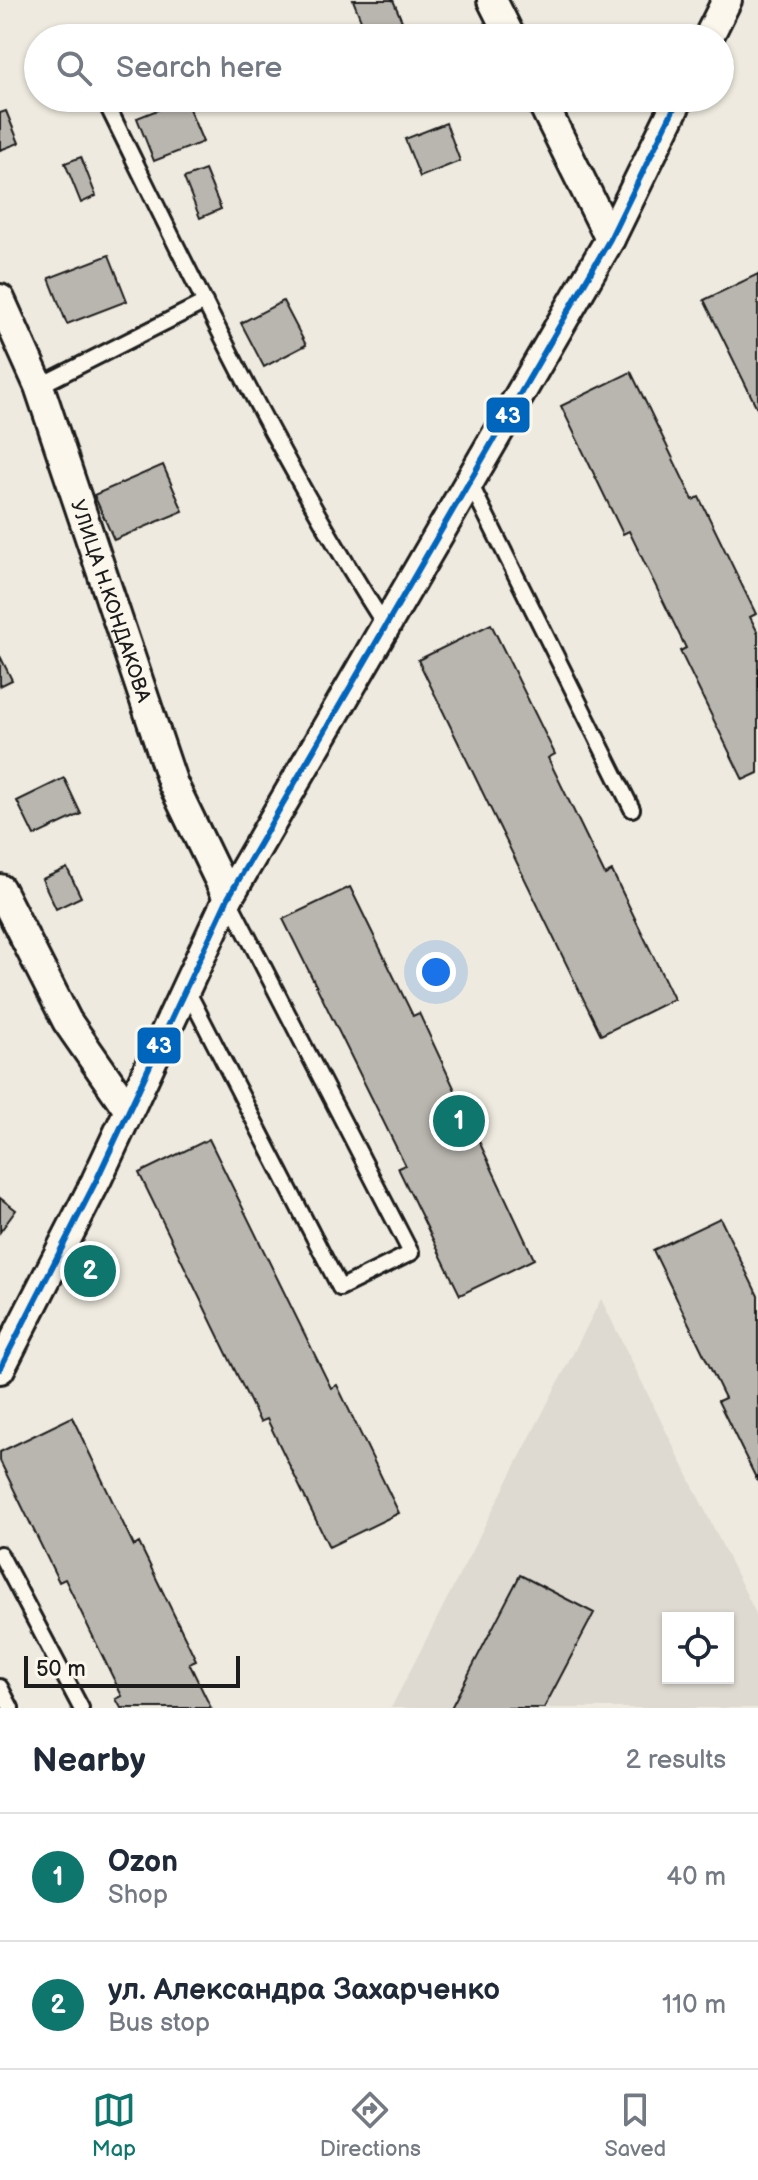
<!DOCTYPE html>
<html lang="en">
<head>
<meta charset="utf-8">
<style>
	body { margin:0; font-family:"Balsamiq Sans",sans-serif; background:#f2f2f3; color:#1f2937 }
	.controls { position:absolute; right:24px; bottom:24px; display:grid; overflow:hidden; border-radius:0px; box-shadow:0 2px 6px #0004 }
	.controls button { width:72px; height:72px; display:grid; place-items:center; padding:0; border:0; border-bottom:2px solid #e0e1e3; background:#fff; color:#1f2937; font:40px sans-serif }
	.scale { position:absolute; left:24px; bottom:20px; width:216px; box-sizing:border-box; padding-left:8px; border:4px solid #1c1c1c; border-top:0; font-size:22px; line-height:28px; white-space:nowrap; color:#1c1c1c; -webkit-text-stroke:6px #fbf7ec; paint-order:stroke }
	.you { position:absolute; left:436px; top:972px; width:28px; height:28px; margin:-20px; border:6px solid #fff; border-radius:50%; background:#1a73e8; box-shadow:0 0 0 12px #1a73e833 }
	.badge { display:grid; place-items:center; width:52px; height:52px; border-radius:50%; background:#0f766e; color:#fff; font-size:26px; font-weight:700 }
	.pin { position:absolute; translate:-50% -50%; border:4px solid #fff; box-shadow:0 2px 8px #0006 }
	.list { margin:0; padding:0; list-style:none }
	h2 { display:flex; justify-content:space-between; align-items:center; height:104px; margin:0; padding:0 32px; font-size:34px }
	h2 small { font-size:26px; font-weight:400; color:#747a83 }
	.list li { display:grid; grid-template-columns:52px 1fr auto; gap:24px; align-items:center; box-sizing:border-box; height:128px; padding:0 32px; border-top:2px solid #e0e1e3 }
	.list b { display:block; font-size:30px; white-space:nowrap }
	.list p { margin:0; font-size:26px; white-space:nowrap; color:#747a83 }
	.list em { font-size:26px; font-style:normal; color:#747a83 }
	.icon { flex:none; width:44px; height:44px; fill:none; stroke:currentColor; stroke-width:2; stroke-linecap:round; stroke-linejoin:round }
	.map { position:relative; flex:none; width:758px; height:1708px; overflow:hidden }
	.search { position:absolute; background:#fff; box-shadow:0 2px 6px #0004; left:24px; right:24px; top:24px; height:88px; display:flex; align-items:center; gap:20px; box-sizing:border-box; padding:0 28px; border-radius:44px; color:#747a83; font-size:30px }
	.sheet { height:360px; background:#fff }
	nav { display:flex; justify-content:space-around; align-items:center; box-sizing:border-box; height:112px; border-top:2px solid #e0e1e3; background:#fff; font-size:22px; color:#747a83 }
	nav a { display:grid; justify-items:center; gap:4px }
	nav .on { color:#0f766e }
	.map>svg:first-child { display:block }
	.built { fill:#dedad1; fill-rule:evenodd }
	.building { fill:#b9b6af; stroke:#1c1c1c; stroke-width:2 }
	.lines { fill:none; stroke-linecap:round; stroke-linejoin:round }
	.service-casing { stroke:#1c1c1c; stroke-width:20 }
	.minor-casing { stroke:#1c1c1c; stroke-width:34 }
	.service { stroke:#fbf7ec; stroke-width:14 }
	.minor { stroke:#fbf7ec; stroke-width:28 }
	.bus-1-casing { stroke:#fbf7ec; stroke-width:12 }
	.bus-1 { stroke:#0065bd; stroke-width:6 }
	.labels { text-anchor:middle; stroke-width:8; stroke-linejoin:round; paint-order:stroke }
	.street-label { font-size:20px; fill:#1c1c1c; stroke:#fbf7ec }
	.line-badge { stroke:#fbf7ec; stroke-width:3 }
	.badge-label { font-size:22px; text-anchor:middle; font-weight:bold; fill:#fff }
</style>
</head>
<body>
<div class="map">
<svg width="758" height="1708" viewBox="0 0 758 1708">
	<rect width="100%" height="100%" fill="#eeeadf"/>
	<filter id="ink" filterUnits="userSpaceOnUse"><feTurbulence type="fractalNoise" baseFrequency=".0125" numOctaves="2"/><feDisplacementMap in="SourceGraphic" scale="16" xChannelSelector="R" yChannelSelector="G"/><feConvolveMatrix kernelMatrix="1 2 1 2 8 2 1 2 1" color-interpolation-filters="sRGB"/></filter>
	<g filter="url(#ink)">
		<path class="built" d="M 601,1299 L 758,1618 L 758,1708 L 391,1708 ZM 668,1618 L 728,1618 L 728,1678 L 668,1678 Z"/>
		<path class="building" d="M 353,0 L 393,0 L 402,21 L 367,35 Z
			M 185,99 L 203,142 L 154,161 L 137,118 Z
			M 6,111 L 19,143 L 0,150 L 0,113 Z
			M 446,123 L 460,161 L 420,177 L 405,139 Z
			M 81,157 L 96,196 L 81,203 L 65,163 Z
			M 205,170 L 221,209 L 200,218 L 184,178 Z
			M 109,255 L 127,301 L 67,324 L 49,278 Z
			M 758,274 L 758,410 L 704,300 Z
			M 283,301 L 306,345 L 264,367 L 241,323 Z
			M 631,372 L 693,500 L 699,497 L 756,614 L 750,617 L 758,633 L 758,773 L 743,780 L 680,651 L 686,648 L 629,531 L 623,534 L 561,406 Z
			M 163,465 L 183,511 L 114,540 L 94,495 Z
			M 491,624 L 555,754 L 548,758 L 605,875 L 612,871 L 674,999 L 601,1035 L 418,660 Z
			M 0,656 L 12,680 L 0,686 Z
			M 64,778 L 81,814 L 34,836 L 17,801 Z
			M 67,868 L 81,897 L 56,909 L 42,879 Z
			M 350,887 L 413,1016 L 419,1013 L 534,1259 L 460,1295 L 398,1168 L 405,1165 L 283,919 Z
			M 209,1139 L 331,1388 L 337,1385 L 399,1513 L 329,1547 L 267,1419 L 260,1422 L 139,1173 Z
			M 0,1198 L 16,1210 L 0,1232 Z
			M 720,1218 L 758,1296 L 758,1482 L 718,1401 L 725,1398 L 653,1250 Z
			M 72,1417 L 134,1546 L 139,1543 L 196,1660 L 189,1663 L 211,1708 L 121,1708 L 116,1699 L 122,1696 L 65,1579 L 59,1582 L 0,1461 L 0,1452 Z
			M 520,1575 L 594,1613 L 544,1708 L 451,1708 Z"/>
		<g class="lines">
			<defs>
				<path id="service" d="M 104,99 C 192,277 278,459 386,627
					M 39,386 L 205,302
					M 470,483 L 632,809
					M 188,992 L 340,1288 L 411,1253 L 228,898
					M 0,1554 L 81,1708
					M 0,1687 L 11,1708"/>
				<g id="minor">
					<path d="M 492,0 L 511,38"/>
					<path d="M 708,38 L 727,0"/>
					<path d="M 540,98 L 610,239"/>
					<path id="s1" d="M 0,299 L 39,386 L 173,784 L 228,898"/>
					<path d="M 0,889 L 67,1021 L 128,1109"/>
					<path d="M 0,1369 L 96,1181 L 228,898 L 610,239 L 679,98"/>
				</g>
			</defs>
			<use href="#service" class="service-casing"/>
			<use href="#minor" class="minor-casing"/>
			<use href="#service" class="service"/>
			<use href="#minor" class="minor"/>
			<defs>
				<path id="bus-1" d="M 0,1369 L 96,1181 L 228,898 L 610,239 L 679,98"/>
			</defs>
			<use href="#bus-1" class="bus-1-casing"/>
			<use href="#bus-1" class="bus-1"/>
		</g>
	</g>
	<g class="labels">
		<g class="street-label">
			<text dy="7" stroke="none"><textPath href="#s1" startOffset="322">УЛИЦА Н.КОНДАКОВА</textPath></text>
		</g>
	</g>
	<g class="line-badge">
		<rect x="485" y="396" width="46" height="38" rx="8" fill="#0065bd"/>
		<rect x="136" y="1026" width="46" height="39" rx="8" fill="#0065bd"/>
	</g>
	<g class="badge-label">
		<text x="508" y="423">43</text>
		<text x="159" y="1053">43</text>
	</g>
</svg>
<div class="controls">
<button><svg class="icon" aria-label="locate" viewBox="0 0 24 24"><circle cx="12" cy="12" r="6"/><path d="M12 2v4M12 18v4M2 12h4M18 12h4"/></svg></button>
</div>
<div class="scale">50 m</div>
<div class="you"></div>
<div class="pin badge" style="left:459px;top:1121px">1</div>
<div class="pin badge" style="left:90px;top:1271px">2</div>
<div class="search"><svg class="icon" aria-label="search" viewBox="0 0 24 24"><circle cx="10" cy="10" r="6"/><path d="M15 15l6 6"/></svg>Search here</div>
</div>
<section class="sheet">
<h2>Nearby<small>2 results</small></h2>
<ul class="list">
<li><span class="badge">1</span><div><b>Ozon</b><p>Shop</p></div><em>40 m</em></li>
<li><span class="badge">2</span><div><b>ул. Александра Захарченко</b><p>Bus stop</p></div><em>110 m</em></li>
</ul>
</section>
<nav>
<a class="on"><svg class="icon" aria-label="map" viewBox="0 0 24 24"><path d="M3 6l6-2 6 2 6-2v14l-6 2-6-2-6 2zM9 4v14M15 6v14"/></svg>Map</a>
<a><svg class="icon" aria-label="directions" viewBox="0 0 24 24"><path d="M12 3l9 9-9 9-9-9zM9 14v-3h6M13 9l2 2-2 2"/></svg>Directions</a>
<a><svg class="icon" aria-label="saved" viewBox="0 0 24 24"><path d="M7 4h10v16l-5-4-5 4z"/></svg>Saved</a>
</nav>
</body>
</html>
